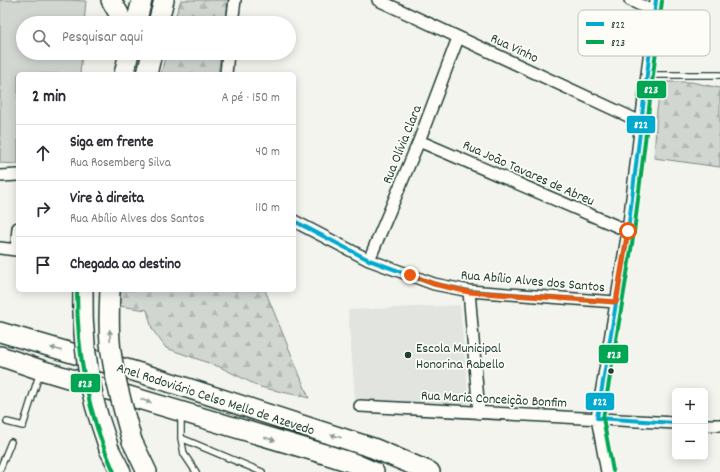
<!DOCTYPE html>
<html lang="pt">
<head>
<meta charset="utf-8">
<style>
	body { margin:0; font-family:Dekko,sans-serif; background:#f2f2f3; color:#2b2b33 }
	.controls { position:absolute; right:12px; bottom:12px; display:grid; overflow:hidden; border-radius:6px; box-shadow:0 2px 10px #0003 }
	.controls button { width:36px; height:36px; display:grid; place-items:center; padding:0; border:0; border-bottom:1px solid #e1e1e2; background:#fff; color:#2b2b33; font:20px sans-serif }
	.stop { position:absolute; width:12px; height:12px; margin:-9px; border:3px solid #ea580c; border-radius:50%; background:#fff }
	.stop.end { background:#ea580c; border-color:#fff; box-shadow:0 1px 4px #0008 }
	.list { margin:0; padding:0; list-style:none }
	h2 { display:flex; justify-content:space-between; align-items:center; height:52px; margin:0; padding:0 16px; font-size:17px }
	h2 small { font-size:13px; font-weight:400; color:#7c7c81 }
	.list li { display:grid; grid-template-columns:26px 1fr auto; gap:12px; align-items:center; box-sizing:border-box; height:56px; padding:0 16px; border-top:1px solid #e1e1e2 }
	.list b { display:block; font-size:15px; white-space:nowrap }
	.list p { margin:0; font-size:13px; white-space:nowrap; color:#7c7c81 }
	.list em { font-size:13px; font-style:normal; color:#7c7c81 }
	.icon { flex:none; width:22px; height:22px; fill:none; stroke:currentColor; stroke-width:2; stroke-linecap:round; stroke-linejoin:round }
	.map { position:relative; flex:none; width:720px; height:472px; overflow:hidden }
	.search { position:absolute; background:#fff; box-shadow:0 2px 10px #0003; left:16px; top:16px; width:280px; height:44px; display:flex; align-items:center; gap:10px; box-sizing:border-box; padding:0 14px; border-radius:22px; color:#7c7c81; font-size:15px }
	.panel { position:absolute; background:#fff; box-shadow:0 2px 10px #0003; left:16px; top:72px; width:280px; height:220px; border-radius:6px }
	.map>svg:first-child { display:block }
	.built { fill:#e2e5df }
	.forest { fill:url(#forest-firs); stroke:#788a82 }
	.garden { fill:#d1d6d1; stroke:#788a82 }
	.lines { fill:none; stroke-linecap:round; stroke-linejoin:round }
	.service-casing { stroke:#1f3d34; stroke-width:8 }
	.minor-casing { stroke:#1f3d34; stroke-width:14 }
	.trunk-casing { stroke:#1f3d34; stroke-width:22 }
	.service { stroke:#fdfcf7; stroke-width:5.5 }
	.minor { stroke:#fdfcf7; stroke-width:11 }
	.trunk { stroke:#fdfcf7; stroke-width:19 }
	.trunk-bridge-casing { stroke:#1f3d34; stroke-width:22; stroke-linecap:butt }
	.trunk-bridge { stroke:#fdfcf7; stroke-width:19 }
	.bus-1-casing { stroke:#fdfcf7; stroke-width:7 }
	.bus-2-casing { stroke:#fdfcf7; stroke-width:7 }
	.bus-1 { stroke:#00a9ce; stroke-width:4 }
	.bus-2 { stroke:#00a651; stroke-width:4 }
	.oneway { fill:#8e9c96 }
	.route { stroke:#ea580c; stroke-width:5 }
	.poi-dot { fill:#1f3d34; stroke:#fdfcf7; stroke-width:1.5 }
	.labels { text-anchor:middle; stroke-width:3.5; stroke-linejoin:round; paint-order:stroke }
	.street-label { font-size:14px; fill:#1f3d34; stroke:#fdfcf7 }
	.poi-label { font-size:14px; fill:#1f3d34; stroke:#fdfcf7; text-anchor:start }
	.key { fill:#fdfcf7; stroke:#bac3bc; stroke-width:1 }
	.key-label { font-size:11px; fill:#1f3d34 }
	.line-badge { stroke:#fdfcf7; stroke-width:1.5 }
	.badge-label { font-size:11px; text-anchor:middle; font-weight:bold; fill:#fff }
</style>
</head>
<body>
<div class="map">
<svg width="720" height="472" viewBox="0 0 720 472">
	<defs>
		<pattern id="forest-firs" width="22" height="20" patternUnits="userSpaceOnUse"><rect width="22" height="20" fill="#d1d6d1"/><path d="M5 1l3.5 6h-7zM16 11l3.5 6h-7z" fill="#b3b9b4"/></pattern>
	</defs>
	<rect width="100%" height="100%" fill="#f4f4ef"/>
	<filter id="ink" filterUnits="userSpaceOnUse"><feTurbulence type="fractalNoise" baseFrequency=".025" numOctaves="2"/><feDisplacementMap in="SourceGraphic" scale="8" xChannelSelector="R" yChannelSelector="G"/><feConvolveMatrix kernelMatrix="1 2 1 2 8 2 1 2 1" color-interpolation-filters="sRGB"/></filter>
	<g filter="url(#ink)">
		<path class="built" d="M 460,305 L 469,405 L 355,400 L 348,310 Z"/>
		<path class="forest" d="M 181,0 L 228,0 L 226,23 L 173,23 Z
			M 166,53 L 221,53 L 218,74 L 161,74 Z
			M 661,82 L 691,82 L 720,88 L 720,167 L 654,158 L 657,110 Z
			M 121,290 L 265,290 L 309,398 L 260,387 L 220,367 L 166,348 L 152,329 L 147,310 L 119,306 Z"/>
		<path class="garden" d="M 0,0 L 68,0 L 86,1 L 84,23 L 23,23 L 23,53 L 82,53 L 80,74 L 18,74 L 18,164 L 0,163 Z"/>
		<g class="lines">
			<defs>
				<path id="service" d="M 647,75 L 720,75
					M 181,414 L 181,438 L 184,454 L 196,472
					M 7,422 L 23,426 L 40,372
					M 181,438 L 262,472
					M 0,469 L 11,442"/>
				<path id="minor" d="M 378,0 L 641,122
					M 630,0 L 655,12
					M 232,23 L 235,0
					M 226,74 L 228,53
					M 419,141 L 628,231
					M 0,176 L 18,175
					M 294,221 L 369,260 L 434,284 L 469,291 L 615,302
					M 0,248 L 16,250 L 18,228
					M 369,260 L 419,141 L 458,38
					M 469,291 L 479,413
					M 360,406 L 675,423
					M 705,425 L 720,425
					M 607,472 L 597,418 L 628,231 L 656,0"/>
				<path id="trunk" d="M 111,0 L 119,14 L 121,23
					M 136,23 L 142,0
					M 158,23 L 164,0
					M 124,74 L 129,53
					M 147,74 L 152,53
					M 0,332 L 147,375 L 373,448 L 430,472
					M 0,356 L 41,370 L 331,456 L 353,463 L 374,472
					M 132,441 L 147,472
					M 109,449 L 121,472"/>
			</defs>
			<use href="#service" class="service-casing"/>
			<use href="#minor" class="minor-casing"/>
			<use href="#trunk" class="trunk-casing"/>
			<use href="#service" class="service"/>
			<use href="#minor" class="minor"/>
			<use href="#trunk" class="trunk"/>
			<defs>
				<path id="trunk-bridge" d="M 83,290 C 82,329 86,367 95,405 C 99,420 105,435 109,449
					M 110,290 C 109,312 108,336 112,358 C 116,386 125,414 132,441"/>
			</defs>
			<use href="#trunk-bridge" class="trunk-bridge-casing"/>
			<use href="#trunk-bridge" class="trunk-bridge"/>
			<defs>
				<path id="bus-1" d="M 656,0 L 628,231 L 597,418 L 675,423
					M 294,221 L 369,260 L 434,284 L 469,291 L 615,302"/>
				<path id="bus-2" d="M 77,290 C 77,355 87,412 114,472
					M 613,471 L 603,418 L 634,232 L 662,1"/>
			</defs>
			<use href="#bus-1" class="bus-1-casing"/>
			<use href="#bus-2" class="bus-2-casing"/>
			<use href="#bus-1" class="bus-1"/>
			<use href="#bus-2" class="bus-2"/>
		</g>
		<defs><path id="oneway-solid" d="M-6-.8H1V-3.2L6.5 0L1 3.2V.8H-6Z"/></defs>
		<g class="oneway">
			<use href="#oneway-solid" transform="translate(110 335) rotate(-93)"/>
			<use href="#oneway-solid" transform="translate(56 349) rotate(-164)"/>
			<use href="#oneway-solid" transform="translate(146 401) rotate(18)"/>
			<use href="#oneway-solid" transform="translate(336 436) rotate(-162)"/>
			<use href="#oneway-solid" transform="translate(270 439) rotate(17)"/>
		</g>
	</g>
	<g class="lines" filter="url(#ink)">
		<path class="route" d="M 410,275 L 434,284 L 469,292 L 616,302 L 628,231"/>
	</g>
	<g class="poi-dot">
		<circle cx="408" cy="355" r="4"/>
		<circle cx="611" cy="371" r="3.5"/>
	</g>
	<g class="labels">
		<g class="street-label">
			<text transform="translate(515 47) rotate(25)" y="5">Rua Vinho</text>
			<text transform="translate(401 144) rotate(-68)" y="5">Rua Olívia Clara</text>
			<text transform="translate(529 172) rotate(24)" y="5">Rua João Tavares de Abreu</text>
			<text transform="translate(533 280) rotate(5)" y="5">Rua Abílio Alves dos Santos</text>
			<text transform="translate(216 398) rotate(18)" y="5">Anel Rodoviário Celso Mello de Azevedo</text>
			<text transform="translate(494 398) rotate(3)" y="5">Rua Maria Conceição Bonfim</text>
		</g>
		<g class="poi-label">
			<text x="416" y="352">Escola Municipal<tspan x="416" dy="16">Honorina Rabello</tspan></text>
		</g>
	</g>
	<rect x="578" y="10" width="132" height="46" rx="6" class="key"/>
	<rect x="586" y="22" width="18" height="4" fill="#00a9ce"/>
	<rect x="586" y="40" width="18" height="4" fill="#00a651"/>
	<g class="key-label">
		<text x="611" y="28">822</text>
		<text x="611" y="46">823</text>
	</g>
	<g class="line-badge">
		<rect x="636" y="80" width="31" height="19" rx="4" fill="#00a651"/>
		<rect x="626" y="115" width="30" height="19" rx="4" fill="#00a9ce"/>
		<rect x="598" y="344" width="31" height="20" rx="4" fill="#00a651"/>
		<rect x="70" y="373" width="31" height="20" rx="4" fill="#00a651"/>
		<rect x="585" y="392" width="30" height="19" rx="4" fill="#00a9ce"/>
	</g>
	<g class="badge-label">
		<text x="651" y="93">823</text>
		<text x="641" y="128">822</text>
		<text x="614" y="358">823</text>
		<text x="85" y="387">823</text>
		<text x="600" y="405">822</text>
	</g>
</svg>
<div class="controls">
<button>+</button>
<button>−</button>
</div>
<div class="stop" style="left:628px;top:231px"></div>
<div class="stop end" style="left:410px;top:275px"></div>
<div class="search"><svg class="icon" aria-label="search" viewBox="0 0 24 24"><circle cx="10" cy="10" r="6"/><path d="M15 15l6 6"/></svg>Pesquisar aqui</div>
<section class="panel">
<h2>2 min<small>A pé · 150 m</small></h2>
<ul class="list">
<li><svg class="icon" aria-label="ahead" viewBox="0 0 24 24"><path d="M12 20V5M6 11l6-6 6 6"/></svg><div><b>Siga em frente</b><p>Rua Rosemberg Silva</p></div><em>40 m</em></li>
<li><svg class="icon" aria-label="right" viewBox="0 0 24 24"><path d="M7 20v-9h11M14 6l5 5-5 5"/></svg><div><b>Vire à direita</b><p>Rua Abílio Alves dos Santos</p></div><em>110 m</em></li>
<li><svg class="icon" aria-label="arrive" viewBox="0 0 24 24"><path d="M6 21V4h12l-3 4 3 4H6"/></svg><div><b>Chegada ao destino</b></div></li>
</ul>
</section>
</div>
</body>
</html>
